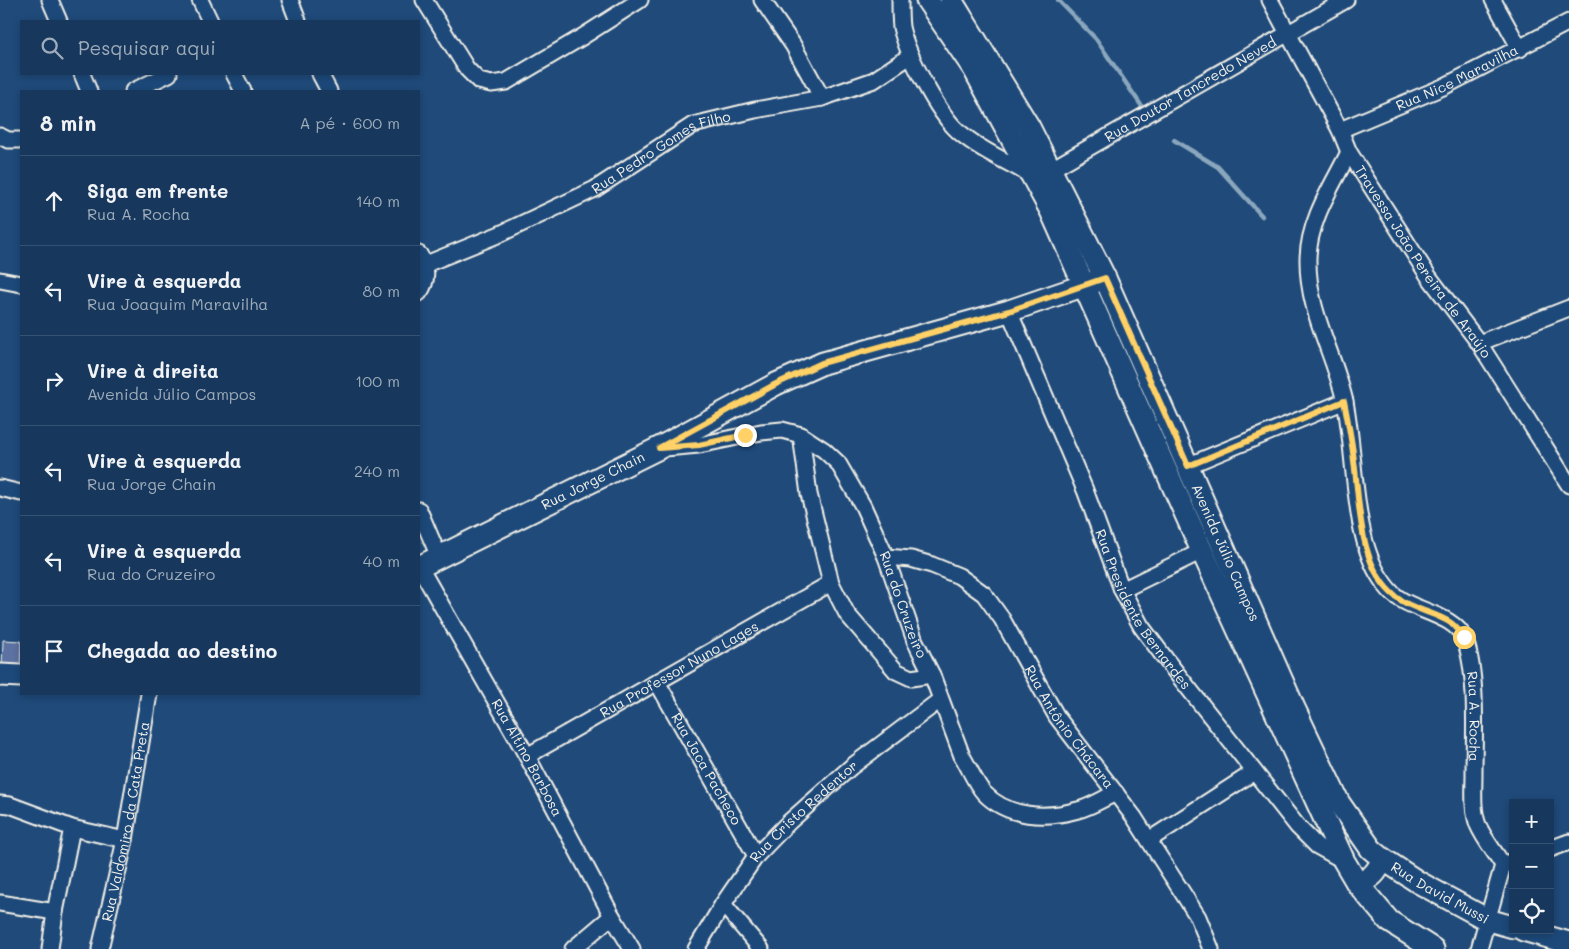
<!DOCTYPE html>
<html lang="pt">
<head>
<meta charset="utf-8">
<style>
	body { margin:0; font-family:Mali,sans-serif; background:#203f62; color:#f1f3f6 }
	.controls { position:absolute; right:15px; bottom:15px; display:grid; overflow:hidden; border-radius:0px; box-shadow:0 2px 8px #0003 }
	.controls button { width:45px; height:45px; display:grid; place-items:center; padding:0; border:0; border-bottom:1px solid #365272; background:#17385c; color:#f1f3f6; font:25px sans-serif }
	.stop { position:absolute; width:15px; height:15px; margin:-11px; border:4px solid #ffd166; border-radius:50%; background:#fff }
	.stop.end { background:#ffd166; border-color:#fff; box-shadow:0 1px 5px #0008 }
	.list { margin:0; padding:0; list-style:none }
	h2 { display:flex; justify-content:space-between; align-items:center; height:65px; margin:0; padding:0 20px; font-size:21px }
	h2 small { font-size:16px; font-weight:400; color:#9eacbb }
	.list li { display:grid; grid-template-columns:32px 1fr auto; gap:15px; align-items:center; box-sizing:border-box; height:90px; padding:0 20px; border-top:1px solid #365272 }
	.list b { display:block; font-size:19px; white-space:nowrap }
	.list p { margin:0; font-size:16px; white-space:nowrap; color:#9eacbb }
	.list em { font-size:16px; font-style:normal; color:#9eacbb }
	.icon { flex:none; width:28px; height:28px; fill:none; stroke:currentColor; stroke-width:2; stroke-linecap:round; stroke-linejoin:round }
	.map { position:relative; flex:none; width:1569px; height:949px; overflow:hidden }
	.search { position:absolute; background:#17385c; box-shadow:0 2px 8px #0003; left:20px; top:20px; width:400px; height:55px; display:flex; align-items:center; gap:12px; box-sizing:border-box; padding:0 18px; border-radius:0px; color:#9eacbb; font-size:19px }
	.panel { position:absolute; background:#17385c; box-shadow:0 2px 8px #0003; left:20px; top:90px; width:400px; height:605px; border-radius:0px }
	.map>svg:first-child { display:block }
	.shadow { fill:#0007 }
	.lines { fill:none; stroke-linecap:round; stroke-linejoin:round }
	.stream { stroke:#8ba7bd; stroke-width:4.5 }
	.building { fill:#5c72a2; stroke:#f4f1e8 }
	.street-casing { stroke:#f4f1e8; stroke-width:19 }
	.secondary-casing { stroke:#f4f1e8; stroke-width:25 }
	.street { stroke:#1f4a7a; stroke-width:15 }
	.secondary { stroke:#1f4a7a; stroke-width:21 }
	.route { stroke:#ffd166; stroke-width:6 }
	.labels { text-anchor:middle; stroke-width:4; stroke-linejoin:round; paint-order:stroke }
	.street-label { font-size:14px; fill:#f4f1e8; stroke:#1f4a7a }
</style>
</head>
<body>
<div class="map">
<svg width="1569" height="949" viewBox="0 0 1569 949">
	<rect width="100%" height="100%" fill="#1f4a7a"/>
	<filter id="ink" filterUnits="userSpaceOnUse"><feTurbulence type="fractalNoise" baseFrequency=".02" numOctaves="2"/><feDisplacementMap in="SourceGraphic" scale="10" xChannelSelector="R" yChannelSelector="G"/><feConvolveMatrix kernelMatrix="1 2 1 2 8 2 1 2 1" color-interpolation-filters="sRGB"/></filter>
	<g filter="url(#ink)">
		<path class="shadow" d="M 21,642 L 21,677 L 8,676 Z"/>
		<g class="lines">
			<path class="stream" d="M 1058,0 L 1096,39 L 1145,111
				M 1174,140 L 1218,167 L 1262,216"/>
		</g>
		<path class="building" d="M 3,640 L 21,641 L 20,670 L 2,669 Z"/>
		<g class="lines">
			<defs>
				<g id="street">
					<path d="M 50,0 L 59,21"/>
					<path d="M 200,0 L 210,21"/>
					<path d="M 290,0 L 298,21"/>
					<path d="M 424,0 L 467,69 L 479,81 L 491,84 L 506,82 L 582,37 L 640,0"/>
					<path d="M 762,0 L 793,45 L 822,98"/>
					<path id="s1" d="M 900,0 C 900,9 900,18 901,27 C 907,54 937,112 958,131 C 980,150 1008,162 1034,177 L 1050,170 L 1346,0"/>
					<path id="s2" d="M 1270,0 L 1340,130 L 1349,152 L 1429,277 L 1479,343 L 1569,485"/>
					<path d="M 1493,0 L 1520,49"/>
					<path d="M 82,74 L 89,91"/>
					<path d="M 234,74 L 243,91"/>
					<path d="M 320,74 L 329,91"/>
					<path d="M 133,91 L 169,74"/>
					<path id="s3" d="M 1340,130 L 1443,87 L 1569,22"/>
					<path d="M 0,136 L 8,140 L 21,140"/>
					<path id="s4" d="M 1349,152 C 1333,185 1309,219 1308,258 C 1307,312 1334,352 1345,402 C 1356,455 1352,536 1381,579 C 1385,585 1391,593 1397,597 C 1417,612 1456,615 1465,640 C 1478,676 1474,735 1474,774 C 1474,791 1472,809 1478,825 C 1484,839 1495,852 1503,865"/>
					<path d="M 419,254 C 427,266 429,280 419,293"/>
					<path id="s5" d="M 419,269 L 426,264 L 500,234 L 595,189 L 693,125 L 755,110 L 822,98 L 874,80 L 910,56"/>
					<path d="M 0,280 L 21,284"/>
					<path id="s6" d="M 1009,311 L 1085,490 L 1122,590 L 1141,626 L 1167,661 L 1298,827 L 1317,846 L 1344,861"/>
					<path d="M 1479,343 L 1569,308"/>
					<path d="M 801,435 L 809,494 L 831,583 L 847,614 L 896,671 L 911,678 L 932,675"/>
					<path id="s7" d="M 665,448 L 699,445 L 761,432 L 782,430 L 801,435 L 824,450 L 838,463 L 863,506 L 886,557 L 915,641 L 932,675 L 962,756 C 969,767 975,783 984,793 C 1008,818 1046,819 1078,810 C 1091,807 1104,798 1116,793"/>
					<path d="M 1187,466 L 1345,401"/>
					<path d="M 0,488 L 21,493"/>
					<path d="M 419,510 L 439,557"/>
					<path id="s8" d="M 886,557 L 911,559 L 932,565 L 959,576 L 984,594 L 1002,619 L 1057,717 L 1134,817 L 1198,917 L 1211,949"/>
					<path id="s9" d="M 419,566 L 527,756 L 612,916 L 632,949"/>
					<path d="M 1122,590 L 1202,551"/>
					<path id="s10" d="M 657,682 L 756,856"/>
					<path id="s11" d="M 527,756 L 831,583"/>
					<path d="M 0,804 L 10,805 L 72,828 L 125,840"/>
					<path d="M 1149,840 L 1254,772"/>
					<path d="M 1550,849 L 1569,842"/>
					<path d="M 0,903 L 55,912"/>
					<path d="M 723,904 L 761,949"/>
					<path d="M 50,949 L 55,912 L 72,828"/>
					<path id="s12" d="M 100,949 L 125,840 L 149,694"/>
					<path d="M 573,949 L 612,916"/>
					<path id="s13" d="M 696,949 L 723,904 L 756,856 L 789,822 L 851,767 L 940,700"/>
					<path d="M 1479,949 L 1503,865 L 1511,862"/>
				</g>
				<g id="secondary">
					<path d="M 927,0 L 974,69 L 1051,211 L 1202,551 L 1344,861 L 1357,883 L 1389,921 L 1433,949"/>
					<path id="s14" d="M 951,0 L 1029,127 L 1105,278 L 1294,708 L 1339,803 L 1371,849 L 1383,859 L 1418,882 L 1488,920 L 1513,927"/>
					<path id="s15" d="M 419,567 L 659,448 L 776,384 L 823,363 L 1009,311 L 1097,281"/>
					<path d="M 0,675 L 21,676"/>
					<path d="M 1357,883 C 1371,880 1377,872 1383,859"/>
					<path d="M 1523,930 L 1569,943"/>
				</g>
			</defs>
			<use href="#street" class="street-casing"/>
			<use href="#secondary" class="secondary-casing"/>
			<use href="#street" class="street"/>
			<use href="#secondary" class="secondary"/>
		</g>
	</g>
	<g class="lines" filter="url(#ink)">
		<path class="route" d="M 745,435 L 699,445 L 659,448 L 776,384 L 822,363 L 1009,311 L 1105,278 L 1188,466 L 1344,401 C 1348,421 1352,441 1354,461 C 1360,504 1358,567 1396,597 C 1412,610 1435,612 1451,623 C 1456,626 1460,633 1464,637"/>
	</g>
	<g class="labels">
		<g class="street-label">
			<text dy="5" stroke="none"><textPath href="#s3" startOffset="128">Rua Nice Maravilha</textPath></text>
			<text dy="5" stroke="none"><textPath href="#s1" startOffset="415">Rua Doutor Tancredo Neved</textPath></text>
			<text dy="5" stroke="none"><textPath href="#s5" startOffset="270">Rua Pedro Gomes Filho</textPath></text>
			<text dy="5" stroke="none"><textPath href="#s2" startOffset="304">Travessa João Pereira de Araújo</textPath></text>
			<text dy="5" stroke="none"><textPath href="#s15" startOffset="194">Rua Jorge Chain</textPath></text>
			<text dy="5" stroke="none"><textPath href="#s14" startOffset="618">Avenida Júlio Campos</textPath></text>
			<text dy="5" stroke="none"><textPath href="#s7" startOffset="341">Rua do Cruzeiro</textPath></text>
			<text dy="5" stroke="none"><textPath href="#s6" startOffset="328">Rua Presidente Bernardes</textPath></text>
			<text dy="5" stroke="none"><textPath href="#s11" startOffset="175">Rua Professor Nuno Lages</textPath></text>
			<text dy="5" stroke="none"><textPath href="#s4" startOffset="630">Rua A. Rocha</textPath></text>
			<text dy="5" stroke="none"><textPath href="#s8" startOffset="265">Rua Antônio Chácara</textPath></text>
			<text dy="5" stroke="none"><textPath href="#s9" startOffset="220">Rua Altino Barbosa</textPath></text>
			<text dy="5" stroke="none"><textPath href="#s10" startOffset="100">Rua Jaca Pacheco</textPath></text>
			<text dy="5" stroke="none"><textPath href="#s13" startOffset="176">Rua Cristo Redentor</textPath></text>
			<text dy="5" stroke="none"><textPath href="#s12" startOffset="130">Rua Valdomiro da Cata Preta</textPath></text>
			<text dy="5" stroke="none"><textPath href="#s14" startOffset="1031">Rua David Mussi</textPath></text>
		</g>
	</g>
</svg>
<div class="controls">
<button>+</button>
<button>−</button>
<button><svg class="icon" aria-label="locate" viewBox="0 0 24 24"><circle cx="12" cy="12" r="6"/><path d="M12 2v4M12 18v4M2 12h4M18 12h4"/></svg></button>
</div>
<div class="stop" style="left:1464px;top:637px"></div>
<div class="stop end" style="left:745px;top:435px"></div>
<div class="search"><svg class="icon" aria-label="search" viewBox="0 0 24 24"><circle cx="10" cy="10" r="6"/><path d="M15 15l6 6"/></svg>Pesquisar aqui</div>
<section class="panel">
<h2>8 min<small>A pé · 600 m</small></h2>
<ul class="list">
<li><svg class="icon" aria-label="ahead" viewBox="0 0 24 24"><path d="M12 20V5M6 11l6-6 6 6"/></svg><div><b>Siga em frente</b><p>Rua A. Rocha</p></div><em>140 m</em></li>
<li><svg class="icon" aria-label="left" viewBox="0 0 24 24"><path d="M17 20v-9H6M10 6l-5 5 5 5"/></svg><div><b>Vire à esquerda</b><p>Rua Joaquim Maravilha</p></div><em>80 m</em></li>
<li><svg class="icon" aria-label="right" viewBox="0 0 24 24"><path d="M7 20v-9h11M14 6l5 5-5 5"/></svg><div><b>Vire à direita</b><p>Avenida Júlio Campos</p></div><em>100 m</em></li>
<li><svg class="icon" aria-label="left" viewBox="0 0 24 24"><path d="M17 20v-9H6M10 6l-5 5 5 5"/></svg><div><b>Vire à esquerda</b><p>Rua Jorge Chain</p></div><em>240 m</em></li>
<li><svg class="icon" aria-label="left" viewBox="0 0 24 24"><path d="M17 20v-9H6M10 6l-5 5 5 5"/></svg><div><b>Vire à esquerda</b><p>Rua do Cruzeiro</p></div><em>40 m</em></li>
<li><svg class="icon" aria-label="arrive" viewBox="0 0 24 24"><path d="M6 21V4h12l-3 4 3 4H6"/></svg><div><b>Chegada ao destino</b></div></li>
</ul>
</section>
</div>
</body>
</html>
